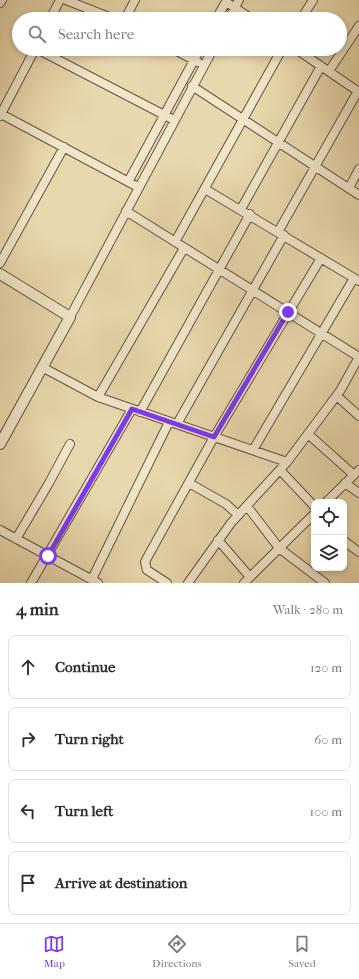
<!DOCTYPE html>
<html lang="en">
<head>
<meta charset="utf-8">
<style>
	body { margin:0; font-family:"IM FELL French Canon",serif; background:#f2f2f3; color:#2b2b33 }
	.controls { position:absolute; right:12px; bottom:12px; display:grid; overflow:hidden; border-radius:8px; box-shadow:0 2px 6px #0003 }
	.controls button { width:36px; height:36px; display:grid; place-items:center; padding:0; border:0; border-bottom:1px solid #e1e1e2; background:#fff; color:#2b2b33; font:20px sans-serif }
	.stop { position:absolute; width:12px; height:12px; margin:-9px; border:3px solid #7c3aed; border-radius:50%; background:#fff }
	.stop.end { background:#7c3aed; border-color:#fff; box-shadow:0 1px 4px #0008 }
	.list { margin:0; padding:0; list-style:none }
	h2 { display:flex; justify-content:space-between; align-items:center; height:52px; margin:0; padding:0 16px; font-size:17px }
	h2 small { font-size:13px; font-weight:400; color:#7c7c81 }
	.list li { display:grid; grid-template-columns:26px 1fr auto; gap:12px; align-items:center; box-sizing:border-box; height:64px; margin:0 8px 8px; padding:0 8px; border:1px solid #e1e1e2; border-radius:8px }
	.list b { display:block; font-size:15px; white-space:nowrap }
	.list em { font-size:13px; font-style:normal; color:#7c7c81 }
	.icon { flex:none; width:22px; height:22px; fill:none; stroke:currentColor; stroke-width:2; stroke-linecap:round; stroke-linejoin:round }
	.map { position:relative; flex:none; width:359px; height:583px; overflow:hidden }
	.search { position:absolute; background:#fff; box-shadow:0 2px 6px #0003; left:12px; right:12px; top:12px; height:44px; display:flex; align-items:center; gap:10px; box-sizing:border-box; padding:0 14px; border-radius:22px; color:#7c7c81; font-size:15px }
	.sheet { height:340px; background:#fff }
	nav { display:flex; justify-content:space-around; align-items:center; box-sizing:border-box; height:56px; border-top:1px solid #e1e1e2; background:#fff; font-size:11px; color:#7c7c81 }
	nav a { display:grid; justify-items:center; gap:2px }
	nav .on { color:#7c3aed }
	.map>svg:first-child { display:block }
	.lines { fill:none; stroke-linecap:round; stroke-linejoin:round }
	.minor-casing { stroke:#69523b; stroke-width:10 }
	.tertiary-casing { stroke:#69523b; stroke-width:12 }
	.minor { stroke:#f0e6ca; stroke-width:8 }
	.tertiary { stroke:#f0e6ca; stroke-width:10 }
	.route { stroke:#7c3aed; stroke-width:5 }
</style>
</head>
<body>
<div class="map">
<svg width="359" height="583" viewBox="0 0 359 583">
	<rect width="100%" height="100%" fill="#e8d8ad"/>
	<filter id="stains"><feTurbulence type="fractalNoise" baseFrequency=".005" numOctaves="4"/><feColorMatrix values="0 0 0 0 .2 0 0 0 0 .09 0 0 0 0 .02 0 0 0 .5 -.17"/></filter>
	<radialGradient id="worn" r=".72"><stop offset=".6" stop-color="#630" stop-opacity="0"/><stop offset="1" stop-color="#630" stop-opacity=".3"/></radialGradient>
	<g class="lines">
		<defs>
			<path id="minor" d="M 66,0 L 114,19
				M 226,2 L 252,19
				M 0,3 L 2,0
				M 50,19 L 60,0
				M 125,19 L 135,0
				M 216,19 L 227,0
				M 229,19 L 239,0
				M 301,19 L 313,0
				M 37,49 L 174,120
				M 173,49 L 198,62
				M 296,49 L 359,92
				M 329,71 L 359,26
				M 192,86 L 359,195
				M 1,114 L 138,187
				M 0,116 L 35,49
				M 128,182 L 200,49
				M 349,188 L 359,169
				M 205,189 L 359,281
				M 241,209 L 321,66
				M 126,211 L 359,357
				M 278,232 L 358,91
				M 175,242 L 282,49
				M 0,263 L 64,147
				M 70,317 L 213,49
				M 42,367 L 98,397 L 287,462
				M 337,396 L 359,416
				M 98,397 L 184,248
				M 140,412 L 250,214
				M 177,424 L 284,235
				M 308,434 L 354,475
				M 253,450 L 354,278
				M 280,470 L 314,506
				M 189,483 L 226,504 L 238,515
				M 345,483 L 359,493
				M 326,502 L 359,470
				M 247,506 L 279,548 L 325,583
				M 0,530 L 98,583
				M 16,539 L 49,483 L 70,444
				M 218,540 L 250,577
				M 344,541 L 359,552
				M 92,579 L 169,422
				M 31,583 L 132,409
				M 167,583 L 147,570 L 145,562 L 147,558 L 214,437 L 321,258
				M 188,583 L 231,523 L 287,462 L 340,391 L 359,357
				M 244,583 L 314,514"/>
			<path id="tertiary" d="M 0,274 L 70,317 L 0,444"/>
		</defs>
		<use href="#minor" class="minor-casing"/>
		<use href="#tertiary" class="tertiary-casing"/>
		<use href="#minor" class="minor"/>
		<use href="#tertiary" class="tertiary"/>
	</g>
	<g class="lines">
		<path class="route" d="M 48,556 L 132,409 L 214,437 L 288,312"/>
	</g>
	<rect width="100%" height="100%" filter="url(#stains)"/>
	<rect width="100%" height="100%" fill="url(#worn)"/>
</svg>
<div class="controls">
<button><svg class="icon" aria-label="locate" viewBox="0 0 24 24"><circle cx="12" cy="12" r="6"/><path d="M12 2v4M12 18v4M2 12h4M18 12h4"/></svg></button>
<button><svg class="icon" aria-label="layers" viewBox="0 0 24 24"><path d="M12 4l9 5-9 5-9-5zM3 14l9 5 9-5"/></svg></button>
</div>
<div class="stop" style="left:48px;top:556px"></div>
<div class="stop end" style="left:288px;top:312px"></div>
<div class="search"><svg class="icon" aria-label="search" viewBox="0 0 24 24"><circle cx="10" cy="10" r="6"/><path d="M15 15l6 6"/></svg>Search here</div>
</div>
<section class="sheet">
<h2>4 min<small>Walk · 280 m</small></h2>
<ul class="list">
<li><svg class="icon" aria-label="ahead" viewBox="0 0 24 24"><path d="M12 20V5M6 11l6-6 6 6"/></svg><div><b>Continue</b></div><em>120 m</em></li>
<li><svg class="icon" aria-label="right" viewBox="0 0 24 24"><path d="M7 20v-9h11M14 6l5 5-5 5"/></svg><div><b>Turn right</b></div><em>60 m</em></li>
<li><svg class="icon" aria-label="left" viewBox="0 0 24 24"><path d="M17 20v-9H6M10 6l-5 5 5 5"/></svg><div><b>Turn left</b></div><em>100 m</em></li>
<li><svg class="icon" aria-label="arrive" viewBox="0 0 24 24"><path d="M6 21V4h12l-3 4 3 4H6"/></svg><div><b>Arrive at destination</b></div></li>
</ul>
</section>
<nav>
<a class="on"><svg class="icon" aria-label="map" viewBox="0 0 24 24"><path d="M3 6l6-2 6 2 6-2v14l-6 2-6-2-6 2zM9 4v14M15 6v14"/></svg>Map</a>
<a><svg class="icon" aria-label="directions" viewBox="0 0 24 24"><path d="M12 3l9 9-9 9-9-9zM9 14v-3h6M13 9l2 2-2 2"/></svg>Directions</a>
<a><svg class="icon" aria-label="saved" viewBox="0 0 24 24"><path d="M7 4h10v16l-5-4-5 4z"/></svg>Saved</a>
</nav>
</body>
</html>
